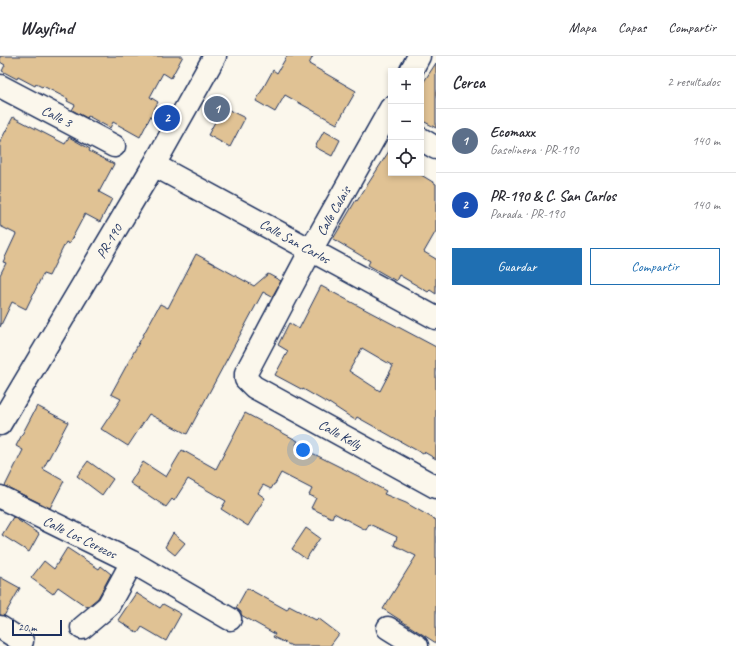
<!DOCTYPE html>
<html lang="es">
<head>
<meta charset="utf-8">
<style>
	body { margin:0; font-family:Caveat,sans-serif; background:#f7f7f7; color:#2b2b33 }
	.controls { position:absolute; right:12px; top:12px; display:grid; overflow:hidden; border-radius:0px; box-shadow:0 2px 6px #0003 }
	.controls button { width:36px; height:36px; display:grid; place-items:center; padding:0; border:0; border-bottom:1px solid #e1e1e2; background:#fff; color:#2b2b33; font:20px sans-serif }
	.scale { position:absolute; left:12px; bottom:10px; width:50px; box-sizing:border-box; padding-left:4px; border:2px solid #1b2f5e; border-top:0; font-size:11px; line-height:14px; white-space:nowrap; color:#1b2f5e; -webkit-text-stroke:3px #fbf7ec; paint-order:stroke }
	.you { position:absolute; left:303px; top:394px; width:14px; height:14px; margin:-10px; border:3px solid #fff; border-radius:50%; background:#1a73e8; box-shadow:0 0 0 6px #1a73e833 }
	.badge { display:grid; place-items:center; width:26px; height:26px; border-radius:50%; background:#1f6fb2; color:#fff; font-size:13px; font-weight:700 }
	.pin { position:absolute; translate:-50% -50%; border:2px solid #fff; box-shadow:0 1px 4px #0006 }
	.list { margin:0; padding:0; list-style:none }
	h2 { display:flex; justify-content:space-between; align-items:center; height:52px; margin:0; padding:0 16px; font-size:17px }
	h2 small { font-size:13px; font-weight:400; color:#7c7c81 }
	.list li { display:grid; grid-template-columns:26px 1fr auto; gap:12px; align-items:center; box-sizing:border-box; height:64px; padding:0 16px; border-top:1px solid #e1e1e2 }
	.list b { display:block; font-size:15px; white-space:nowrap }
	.list p { margin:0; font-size:13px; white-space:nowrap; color:#7c7c81 }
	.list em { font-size:13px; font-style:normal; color:#7c7c81 }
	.actions { display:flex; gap:8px; padding:12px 16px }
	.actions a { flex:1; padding:9px 0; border:1px solid #1f6fb2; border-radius:0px; text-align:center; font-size:14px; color:#1f6fb2 }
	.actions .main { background:#1f6fb2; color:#fff }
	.icon { flex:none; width:22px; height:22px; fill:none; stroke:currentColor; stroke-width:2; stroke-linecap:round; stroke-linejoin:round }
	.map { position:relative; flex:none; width:436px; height:590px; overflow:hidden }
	header { display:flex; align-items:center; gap:24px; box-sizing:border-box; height:56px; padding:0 20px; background:#fff; border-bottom:1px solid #e1e1e2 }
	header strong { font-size:19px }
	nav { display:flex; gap:22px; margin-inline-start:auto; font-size:14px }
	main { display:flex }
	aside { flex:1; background:#fff }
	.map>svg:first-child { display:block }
	.building { fill:#e0c294; stroke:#1b2f5e; fill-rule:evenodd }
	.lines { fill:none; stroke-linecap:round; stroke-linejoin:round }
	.minor-casing { stroke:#1b2f5e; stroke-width:25 }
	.minor { stroke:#fbf7ec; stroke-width:22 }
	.labels { text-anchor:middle; stroke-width:3; stroke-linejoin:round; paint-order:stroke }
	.street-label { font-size:14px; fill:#1b2f5e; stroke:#fbf7ec }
</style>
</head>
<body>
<header>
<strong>Wayfind</strong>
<nav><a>Mapa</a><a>Capas</a><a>Compartir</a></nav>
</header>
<main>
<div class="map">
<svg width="436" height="590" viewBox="0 0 436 590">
	<rect width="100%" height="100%" fill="#fbf7ec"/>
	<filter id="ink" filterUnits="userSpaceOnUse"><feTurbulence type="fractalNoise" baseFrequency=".025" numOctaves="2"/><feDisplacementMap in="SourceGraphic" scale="8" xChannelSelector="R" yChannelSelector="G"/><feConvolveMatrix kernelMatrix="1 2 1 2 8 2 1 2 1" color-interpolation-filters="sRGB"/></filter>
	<g filter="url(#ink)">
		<path class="building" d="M 0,0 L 183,0 L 171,22 L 163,17 L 150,41 L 158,46 L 140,81 L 113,66 L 110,72 L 88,60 L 87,62 L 72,54 L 75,49 L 67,45 L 68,43 L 43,30 L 42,31 L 36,28 L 35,30 L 18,21 L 17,23 L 2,15 L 5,9 L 0,6 Z
			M 287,0 L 313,0 L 309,8 L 356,35 L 337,68 L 285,39 L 275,56 L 256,45 L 273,14 L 277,17 Z
			M 436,7 L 436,72 L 421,64 L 421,30 Z
			M 223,51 L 245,62 L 230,91 L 208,79 Z
			M 13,61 L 65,88 L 69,81 L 90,93 L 89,95 L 114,108 L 99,136 L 112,143 L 100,166 L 85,158 L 69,188 L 66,186 L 49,220 L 43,218 L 26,253 L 12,246 L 0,271 L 0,219 L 6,207 L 3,206 L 16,178 L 0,170 L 0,86 Z
			M 324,75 L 340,84 L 332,100 L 315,91 Z
			M 391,92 L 391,117 L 418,117 L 436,128 L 436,175 L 424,196 L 436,203 L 436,238 L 430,234 L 428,236 L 399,219 L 396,225 L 368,209 L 370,205 L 333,183 L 356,144 L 357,145 Z
			M 196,198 L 254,230 L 268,218 L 281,225 L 272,241 L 263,236 L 187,378 L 149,358 L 128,390 L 101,373 L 121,343 L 111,338 L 160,248 L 168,252 Z
			M 321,230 L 436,291 L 436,403 L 424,396 L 423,398 L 357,361 L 355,364 L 329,347 L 329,348 L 303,333 L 303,334 L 275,319 L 288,295 L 278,289 L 289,267 L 299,273 ZM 362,292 L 393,310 L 380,335 L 349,315 Z
			M 37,350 L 68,366 L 43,413 L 64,425 L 50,452 L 5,430 L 23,394 L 16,390 Z
			M 245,357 L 298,385 L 296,389 L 362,422 L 386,435 L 384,438 L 406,447 L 436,464 L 436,587 L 383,553 L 416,500 L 394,489 L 397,481 L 369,468 L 366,474 L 334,457 L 332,462 L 311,452 L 316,442 L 309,439 L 312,433 L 281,417 L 275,428 L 274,428 L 271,433 L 263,429 L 258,437 L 265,442 L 248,470 L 221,453 L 226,445 L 188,423 L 174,445 L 172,443 L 166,451 L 130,427 L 143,406 L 166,421 L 182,394 L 216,413 Z
			M 88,405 L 113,423 L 102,439 L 77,420 Z
			M 13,461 L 39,478 L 29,496 L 2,479 Z
			M 306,472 L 320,482 L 306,503 L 292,493 Z
			M 173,477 L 185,487 L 175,499 L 165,491 Z
			M 67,492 L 99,513 L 101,510 L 111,518 L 98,542 L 87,551 L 58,531 L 53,538 L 31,522 L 44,505 L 54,513 Z
			M 0,521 L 20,532 L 4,560 L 0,559 Z
			M 247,532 L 287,554 L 289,550 L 316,564 L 318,562 L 339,578 L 330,590 L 292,590 L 273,581 L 275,578 L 241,559 L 241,556 L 236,552 Z
			M 136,537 L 160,552 L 163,548 L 181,558 L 166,585 L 142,571 L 138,577 L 118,564 Z"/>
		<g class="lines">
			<defs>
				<path id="minor" d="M 411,15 L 419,0
					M 0,30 L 114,90
					M 391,52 L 311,194 L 246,317 L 246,323 L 254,331 L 436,431
					M 421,83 L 436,92
					M 154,109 L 436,262
					M 0,368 L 154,109 L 215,0
					M 0,441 L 132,506 L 230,563
					M 0,571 L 22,585
					M 82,572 L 108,550 L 132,506
					M 388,572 L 417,590"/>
			</defs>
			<use href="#minor" class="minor-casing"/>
			<use href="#minor" class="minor"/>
		</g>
	</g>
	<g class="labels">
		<g class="street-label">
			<text transform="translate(57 60) rotate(27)" y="5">Calle 3</text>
			<text transform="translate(333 155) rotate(-60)" y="5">Calle Calais</text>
			<text transform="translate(109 185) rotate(-59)" y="5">PR-190</text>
			<text transform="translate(295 185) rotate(29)" y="5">Calle San Carlos</text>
			<text transform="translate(340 378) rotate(29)" y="5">Calle Kelly</text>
			<text transform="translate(80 481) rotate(26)" y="5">Calle Los Cerezos</text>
		</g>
	</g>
</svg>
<div class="controls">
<button>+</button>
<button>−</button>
<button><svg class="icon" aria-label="locate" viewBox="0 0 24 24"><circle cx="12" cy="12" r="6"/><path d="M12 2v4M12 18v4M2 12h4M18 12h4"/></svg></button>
</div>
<div class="scale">20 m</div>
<div class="you"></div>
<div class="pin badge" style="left:217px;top:53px;background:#5c6f8a">1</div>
<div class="pin badge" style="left:167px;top:62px;background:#1a4fb4">2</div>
</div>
<aside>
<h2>Cerca<small>2 resultados</small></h2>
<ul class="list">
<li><span class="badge" style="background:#5c6f8a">1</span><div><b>Ecomaxx</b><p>Gasolinera · PR-190</p></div><em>140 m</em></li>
<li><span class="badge" style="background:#1a4fb4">2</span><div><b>PR-190 &amp; C. San Carlos</b><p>Parada · PR-190</p></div><em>140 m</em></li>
</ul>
<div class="actions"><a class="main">Guardar</a><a>Compartir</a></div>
</aside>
</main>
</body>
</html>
